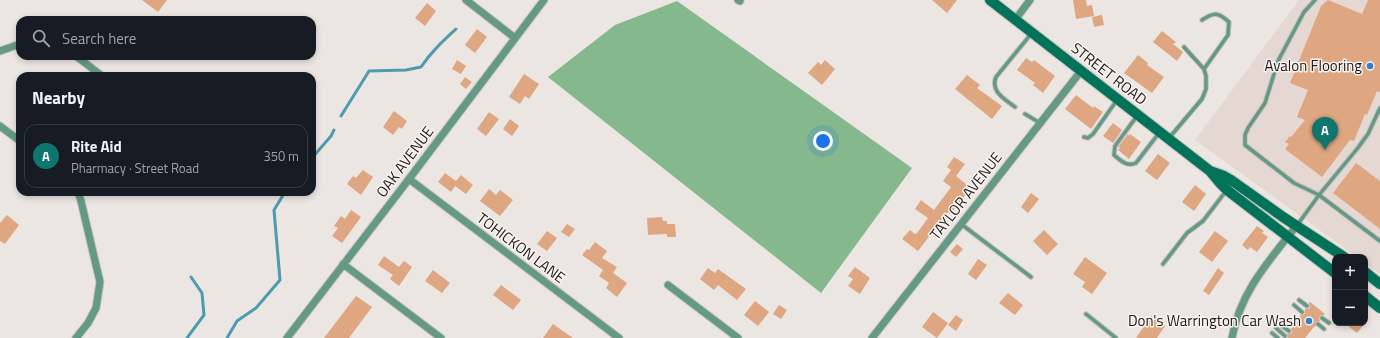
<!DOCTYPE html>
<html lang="en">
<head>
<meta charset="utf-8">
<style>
	body { margin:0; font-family:"Titillium Web",sans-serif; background:#242831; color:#f1f3f6 }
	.controls { position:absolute; right:12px; bottom:12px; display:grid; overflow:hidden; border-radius:8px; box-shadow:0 2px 6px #0003 }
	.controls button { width:36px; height:36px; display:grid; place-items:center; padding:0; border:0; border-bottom:1px solid #363941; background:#171b24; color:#f1f3f6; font:20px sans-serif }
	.you { position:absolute; left:823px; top:141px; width:14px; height:14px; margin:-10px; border:3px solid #fff; border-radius:50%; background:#1a73e8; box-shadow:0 0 0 6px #1a73e833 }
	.badge { display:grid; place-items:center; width:26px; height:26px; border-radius:50%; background:#0f766e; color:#fff; font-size:13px; font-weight:700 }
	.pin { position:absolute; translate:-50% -33px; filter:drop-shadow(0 1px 2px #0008) }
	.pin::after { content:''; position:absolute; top:21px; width:14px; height:12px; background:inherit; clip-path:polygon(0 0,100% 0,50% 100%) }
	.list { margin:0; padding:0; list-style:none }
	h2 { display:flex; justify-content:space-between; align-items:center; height:52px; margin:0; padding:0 16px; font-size:17px }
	h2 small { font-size:13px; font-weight:400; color:#9ea1a6 }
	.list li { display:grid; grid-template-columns:26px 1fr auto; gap:12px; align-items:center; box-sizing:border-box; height:64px; margin:0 8px 8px; padding:0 8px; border:1px solid #363941; border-radius:12px }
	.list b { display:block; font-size:15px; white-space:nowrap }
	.list p { margin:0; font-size:13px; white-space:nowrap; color:#9ea1a6 }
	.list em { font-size:13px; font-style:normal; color:#9ea1a6 }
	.icon { flex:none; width:22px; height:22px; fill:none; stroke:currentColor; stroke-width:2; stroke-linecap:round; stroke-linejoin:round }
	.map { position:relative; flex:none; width:1380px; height:338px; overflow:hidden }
	.search { position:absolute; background:#171b24; box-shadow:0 2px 6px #0003; left:16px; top:16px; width:300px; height:44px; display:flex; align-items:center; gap:10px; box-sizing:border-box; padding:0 14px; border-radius:12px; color:#9ea1a6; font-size:15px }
	.panel { position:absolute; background:#171b24; box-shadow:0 2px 6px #0003; left:16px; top:72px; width:300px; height:124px; border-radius:12px }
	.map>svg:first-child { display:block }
	.built { fill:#e5d7d1 }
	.forest { fill:#85b98d }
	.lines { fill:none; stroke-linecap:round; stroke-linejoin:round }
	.stream { stroke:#4c9bb1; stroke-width:3 }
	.building { fill:#dea681 }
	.service-casing { stroke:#c7c1bf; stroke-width:5.5 }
	.minor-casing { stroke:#c7c1bf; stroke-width:9 }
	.secondary-casing { stroke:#c7c1bf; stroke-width:12 }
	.service { stroke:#649986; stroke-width:3.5 }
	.minor { stroke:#649986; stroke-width:7 }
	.secondary { stroke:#027359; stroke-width:10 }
	.poi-dot { fill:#2e80cf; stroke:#faf3f0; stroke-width:1.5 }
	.labels { text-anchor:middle; stroke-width:3; stroke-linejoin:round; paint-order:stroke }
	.poi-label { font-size:15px; fill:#1c1a19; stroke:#faf3f0; text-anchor:end }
	.street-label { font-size:15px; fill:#1c1a19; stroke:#faf3f0 }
</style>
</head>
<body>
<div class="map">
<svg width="1380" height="338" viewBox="0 0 1380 338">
	<rect width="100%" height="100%" fill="#ece6e3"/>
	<path class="built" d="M 1299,0 L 1380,0 L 1380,274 L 1365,263 L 1365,257 L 1357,257 L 1195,140 Z"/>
	<path class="forest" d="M 677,1 L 912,168 L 821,293 L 548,77 L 615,25 Z"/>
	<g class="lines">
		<path class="stream" d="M 341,116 L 369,71 L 406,70 L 421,67 C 431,52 443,41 456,29
			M 312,158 L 331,136 L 334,130
			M 187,338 L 204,315 L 202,293 L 191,277
			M 227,338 L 237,321 L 256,308 L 280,280 L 274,210 L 285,192"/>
	</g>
	<path class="building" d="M 142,0 L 167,0 L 158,12 Z
		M 932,0 L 957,0 L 947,13 Z
		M 1073,0 L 1086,0 L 1087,6 L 1092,5 L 1094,16 L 1076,19 Z
		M 1328,0 L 1362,14 L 1368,0 L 1380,0 L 1380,92 L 1377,91 L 1367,115 L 1365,114 L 1354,141 L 1350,140 L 1322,177 L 1285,149 L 1289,144 L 1285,142 L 1290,136 L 1291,137 L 1305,120 L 1297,117 L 1308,90 L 1290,83 L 1321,6 Z
		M 427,3 L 436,11 L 425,26 L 415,18 Z
		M 1102,15 L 1104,25 L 1094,27 L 1092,17 Z
		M 477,29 L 487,37 L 475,53 L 465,45 Z
		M 1162,31 L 1176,42 L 1173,44 L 1183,52 L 1177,61 L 1153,42 Z
		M 1138,55 L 1148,63 L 1147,65 L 1164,77 L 1152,93 L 1124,73 Z
		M 1026,58 L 1032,62 L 1034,60 L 1055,76 L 1043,93 L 1033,85 L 1035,83 L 1017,70 Z
		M 457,60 L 466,66 L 461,74 L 452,69 Z
		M 825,60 L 835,69 L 822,85 L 808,73 L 818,62 L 821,65 Z
		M 524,74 L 539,84 L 529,99 L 525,96 L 520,104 L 509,97 Z
		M 967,75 L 980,85 L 977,88 L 1002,106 L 992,119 L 955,89 Z
		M 465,77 L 472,82 L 466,89 L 460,84 Z
		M 1076,95 L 1093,108 L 1094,106 L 1103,112 L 1091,129 L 1065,109 Z
		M 394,111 L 407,121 L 402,129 L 399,127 L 393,135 L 383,127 Z
		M 489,112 L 499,119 L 486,136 L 477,129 Z
		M 510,119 L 519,126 L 512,136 L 503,129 Z
		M 1113,123 L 1122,130 L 1113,143 L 1103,136 Z
		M 1128,134 L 1129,136 L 1130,134 L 1141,142 L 1129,159 L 1118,150 L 1120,148 L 1118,147 Z
		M 1158,154 L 1170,163 L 1157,180 L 1145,171 Z
		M 954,157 L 965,164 L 956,176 L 971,188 L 950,214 L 948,212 L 918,251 L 902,239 L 910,230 L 915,234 L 917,233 L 928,218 L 915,209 L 921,200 L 934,210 L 951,187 L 943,181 L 951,170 L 947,167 Z
		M 1356,163 L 1380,181 L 1380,229 L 1333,193 Z
		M 363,170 L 373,177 L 361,195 L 347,184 L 353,176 L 356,178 Z
		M 445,173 L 456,181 L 461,175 L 473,185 L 466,194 L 455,186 L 451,192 L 438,182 Z
		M 1195,185 L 1206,194 L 1194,211 L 1182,202 Z
		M 489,189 L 496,195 L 500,190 L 513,200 L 500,216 L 480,201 Z
		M 1031,193 L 1039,199 L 1028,213 L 1021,207 Z
		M 351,210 L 361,217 L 342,243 L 332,236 L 338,228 L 334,226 L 341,216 L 345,219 Z
		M 7,215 L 19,225 L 5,244 L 0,241 L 0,223 Z
		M 662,217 L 663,221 L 667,221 L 667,224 L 675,224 L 676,237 L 667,237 L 667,234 L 648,235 L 647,218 Z
		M 567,224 L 575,229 L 569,237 L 561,232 Z
		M 1257,226 L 1264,231 L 1262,233 L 1268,237 L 1257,252 L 1250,247 L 1248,250 L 1242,245 Z
		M 1044,230 L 1058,244 L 1047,255 L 1033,241 Z
		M 547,231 L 557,238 L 547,251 L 537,244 Z
		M 1215,231 L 1228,241 L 1212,262 L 1199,252 Z
		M 595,242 L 607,251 L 602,258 L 617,267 L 613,273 L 627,283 L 617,297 L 606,288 L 609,283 L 599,276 L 603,270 L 582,255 L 587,249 L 589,250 Z
		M 957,244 L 963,249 L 956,257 L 950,252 Z
		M 384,256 L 399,267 L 404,261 L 412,267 L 399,286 L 390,279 L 393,275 L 378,265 Z
		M 1085,257 L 1107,273 L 1092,294 L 1082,287 L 1085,282 L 1073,274 Z
		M 978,259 L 987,265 L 976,280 L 968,274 Z
		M 855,267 L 870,278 L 860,294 L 848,286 L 853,279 L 848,276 Z
		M 708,268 L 715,273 L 718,269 L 746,289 L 737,300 L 718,285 L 714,290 L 700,279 Z
		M 1218,268 L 1224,273 L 1209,295 L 1203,291 Z
		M 433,270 L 450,283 L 442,293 L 425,281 Z
		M 501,285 L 521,300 L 513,310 L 493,295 Z
		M 1008,293 L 1023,305 L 1015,315 L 999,303 Z
		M 356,296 L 372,307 L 349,338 L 324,338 Z
		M 755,301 L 769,312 L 758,326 L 744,315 Z
		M 1310,302 L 1325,314 L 1324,315 L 1320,316 L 1319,318 L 1320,321 L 1316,322 L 1316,326 L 1314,327 L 1305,338 L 1288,338 L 1287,334 L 1292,333 L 1291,329 L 1301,316 L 1299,315 L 1305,314 L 1305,308 L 1308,309 L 1310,308 L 1309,303 Z
		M 779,305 L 787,310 L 781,319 L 773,314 Z
		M 933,312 L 948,323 L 937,338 L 922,327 Z
		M 956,315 L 963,320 L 956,331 L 948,325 Z
		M 1151,316 L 1165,326 L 1157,338 L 1136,338 Z
		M 1344,323 L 1365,323 L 1357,333 Z
		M 553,324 L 573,338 L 543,338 Z"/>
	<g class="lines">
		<defs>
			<path id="service" d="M 1315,0 L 1304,12 L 1278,61 L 1265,103 L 1248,128 L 1245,135 L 1245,145 L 1294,183 L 1319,195 L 1380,241
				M 1202,20 C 1214,12 1218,12 1229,22 L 1228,35 L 1204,69
				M 1015,107 C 1005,99 990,92 996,77 L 1031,34
				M 1025,114 L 1040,123
				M 1137,116 L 1115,146 L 1114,155 C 1121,161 1127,167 1136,163 L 1159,133
				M 1084,137 L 1088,138 L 1093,134 L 1117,100
				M 1169,138 L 1202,99 L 1206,89 L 1206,76 L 1204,69 L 1184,47
				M 961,224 L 1031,277
				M 1298,224 L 1319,195 L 1357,149 L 1368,134 L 1380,108
				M 1163,264 L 1187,233 L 1203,221 L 1233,182
				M 1299,300 L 1307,306
				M 1294,305 L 1302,312
				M 1086,314 L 1116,338
				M 1322,318 L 1329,323
				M 1279,324 L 1289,331
				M 1318,324 L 1324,329
				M 1276,328 L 1285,336
				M 1272,333 L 1278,338"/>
			<path id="minor" d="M 466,0 L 515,38
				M 738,0 L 740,1
				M 1015,20 L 1030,0
				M 0,51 L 20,44
				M 76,56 L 102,76
				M 0,126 L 20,141
				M 409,179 L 619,338
				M 343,264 L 441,338
				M 668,285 L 738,338
				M 76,338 L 88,323 L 96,308 L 100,282 L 81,201 L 78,192
				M 287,338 L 409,179 L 544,0
				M 872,338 L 1081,71
				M 1232,338 C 1240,292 1269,261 1297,225"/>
			<path id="secondary" d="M 990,0 L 1210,171 L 1224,176 L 1231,180 L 1283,217 L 1344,257
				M 1210,171 L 1220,183 L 1227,190 L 1335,273
				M 1365,272 L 1380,284
				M 1365,296 L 1380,308"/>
		</defs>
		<use href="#service" class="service-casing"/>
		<use href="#minor" class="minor-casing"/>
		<use href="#secondary" class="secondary-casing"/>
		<use href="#service" class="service"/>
		<use href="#minor" class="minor"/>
		<use href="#secondary" class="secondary"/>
	</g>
	<g class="poi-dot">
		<circle cx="1370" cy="66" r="4"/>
		<circle cx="1309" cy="321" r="4"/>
	</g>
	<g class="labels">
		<g class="poi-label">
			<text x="1362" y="71">Avalon Flooring</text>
			<text x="1301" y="326">Don's Warrington Car Wash</text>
		</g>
		<g class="street-label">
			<text transform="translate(1109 74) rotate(38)" y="5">STREET ROAD</text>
			<text transform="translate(405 162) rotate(-53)" y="5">OAK AVENUE</text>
			<text transform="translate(966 196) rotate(-52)" y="5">TAYLOR AVENUE</text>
			<text transform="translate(521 248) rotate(37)" y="5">TOHICKON LANE</text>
		</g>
	</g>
</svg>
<div class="controls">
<button>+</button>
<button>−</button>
</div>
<div class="you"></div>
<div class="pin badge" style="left:1325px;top:150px">A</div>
<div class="search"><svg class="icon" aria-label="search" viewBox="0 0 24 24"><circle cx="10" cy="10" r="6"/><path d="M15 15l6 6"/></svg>Search here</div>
<section class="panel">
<h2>Nearby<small></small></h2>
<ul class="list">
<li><span class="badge">A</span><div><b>Rite Aid</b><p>Pharmacy · Street Road</p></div><em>350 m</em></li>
</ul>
</section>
</div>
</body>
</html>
